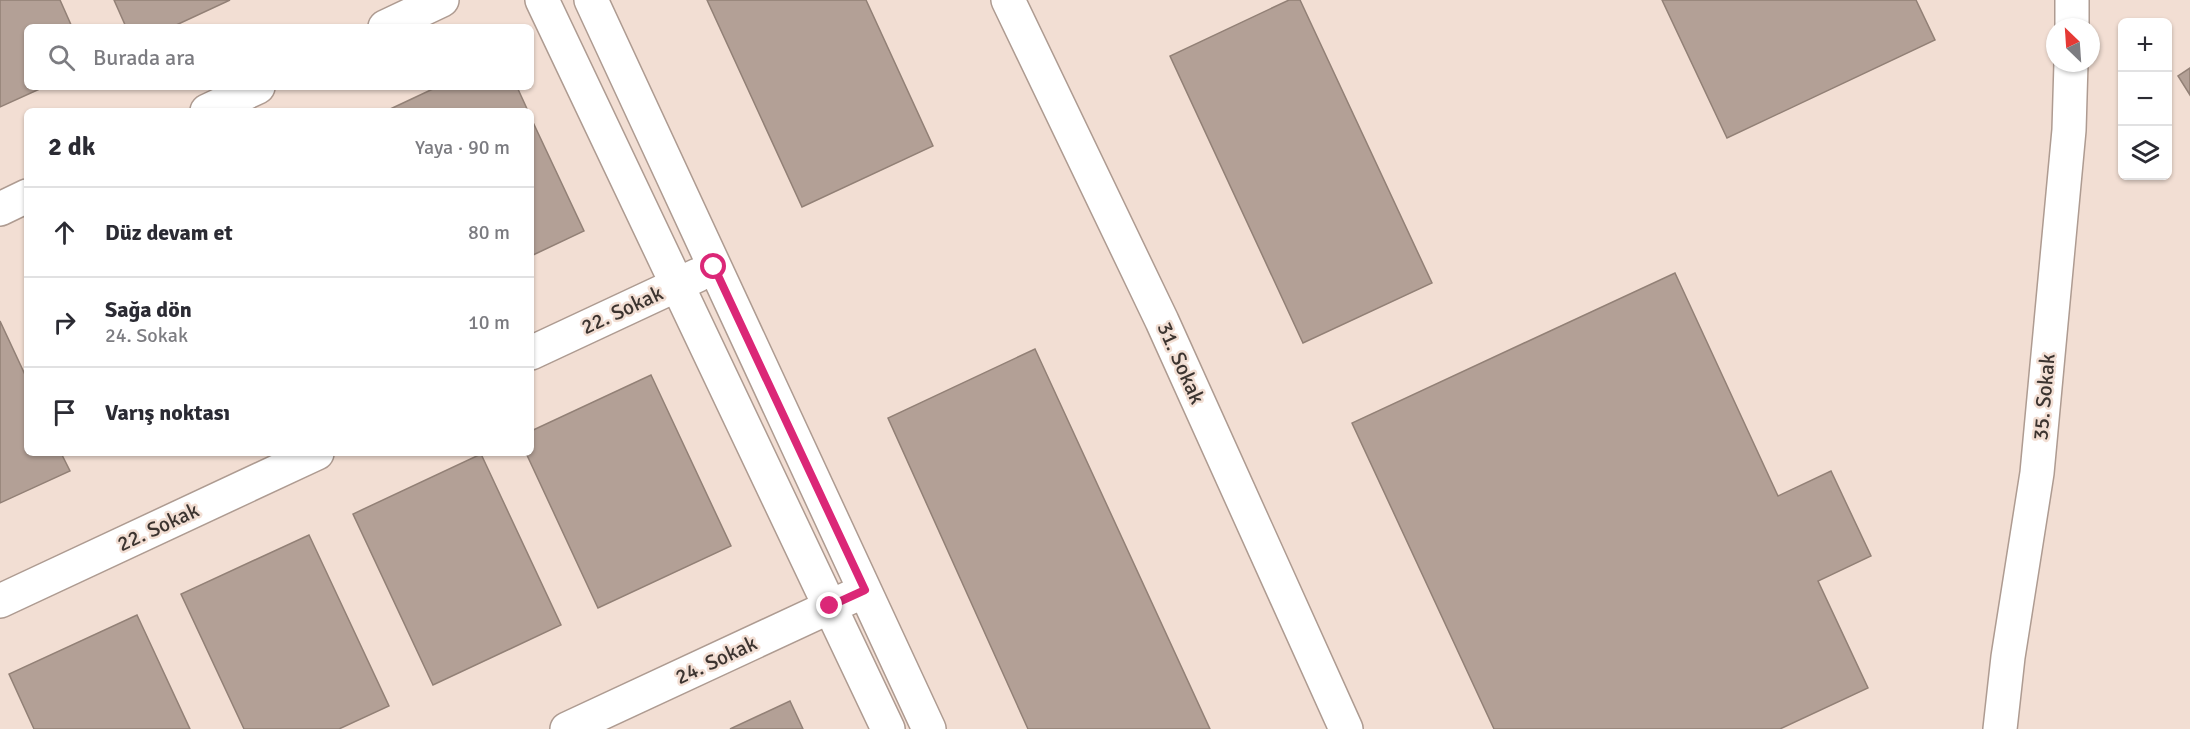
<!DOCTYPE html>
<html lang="tr">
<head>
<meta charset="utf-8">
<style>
	body { margin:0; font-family:Signika,sans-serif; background:#f2f2f3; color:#2b2b33 }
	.controls { position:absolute; right:18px; top:18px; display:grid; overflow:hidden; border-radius:9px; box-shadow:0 2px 4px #0004 }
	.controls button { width:54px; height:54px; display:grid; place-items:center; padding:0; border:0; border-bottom:2px solid #e1e1e2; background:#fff; color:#2b2b33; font:30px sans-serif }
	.compass { position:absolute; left:2046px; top:18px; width:54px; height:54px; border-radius:50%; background:#fff; box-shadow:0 2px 4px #0004; rotate:335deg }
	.stop { position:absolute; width:18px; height:18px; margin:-14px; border:4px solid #db2777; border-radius:50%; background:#fff }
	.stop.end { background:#db2777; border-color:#fff; box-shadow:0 2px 6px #0008 }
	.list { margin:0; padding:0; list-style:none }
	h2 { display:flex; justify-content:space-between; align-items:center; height:78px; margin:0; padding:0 24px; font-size:26px }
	h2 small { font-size:20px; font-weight:400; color:#7c7c81 }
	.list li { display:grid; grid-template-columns:39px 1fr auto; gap:18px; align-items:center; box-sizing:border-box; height:90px; padding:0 24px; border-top:2px solid #e1e1e2 }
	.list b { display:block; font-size:22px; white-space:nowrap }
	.list p { margin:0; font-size:20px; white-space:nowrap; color:#7c7c81 }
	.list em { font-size:20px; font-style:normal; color:#7c7c81 }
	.icon { flex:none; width:33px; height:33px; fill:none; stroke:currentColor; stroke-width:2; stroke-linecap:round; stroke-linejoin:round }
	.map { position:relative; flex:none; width:2190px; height:729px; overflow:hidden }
	.search { position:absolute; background:#fff; box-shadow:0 2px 4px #0004; left:24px; top:24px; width:510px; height:66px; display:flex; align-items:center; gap:15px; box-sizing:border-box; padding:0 21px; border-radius:9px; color:#7c7c81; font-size:22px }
	.panel { position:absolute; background:#fff; box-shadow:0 2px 4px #0004; left:24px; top:108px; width:510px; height:348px; border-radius:9px }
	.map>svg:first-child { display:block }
	.building { fill:#b3a096; stroke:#928076; stroke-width:1.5 }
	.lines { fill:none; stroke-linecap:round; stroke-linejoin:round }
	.street-casing { stroke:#ae9b91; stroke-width:36 }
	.street { stroke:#fff; stroke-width:33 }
	.route { stroke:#db2777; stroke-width:8 }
	.labels { text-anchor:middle; stroke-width:5; stroke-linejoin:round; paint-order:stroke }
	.street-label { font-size:21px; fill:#3c3430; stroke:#f2ded3 }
</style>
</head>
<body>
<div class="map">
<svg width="2190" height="729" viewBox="0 0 2190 729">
	<rect width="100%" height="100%" fill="#f2ded3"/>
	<path class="building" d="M 0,0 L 60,0 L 72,27 L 27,27 L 27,87 L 44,87 L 0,107 Z
		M 114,0 L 230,0 L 172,27 L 126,27 Z
		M 707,0 L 866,0 L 933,146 L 802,207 Z
		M 1289,0 L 1300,0 L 1432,283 L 1303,343 L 1170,56 Z
		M 1662,0 L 1916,0 L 1935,40 L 1727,138 Z
		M 2190,68 L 2190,95 L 2178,76 Z
		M 437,87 L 517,87 L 528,111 L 386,111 Z
		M 531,118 L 584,231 L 531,256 Z
		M 1675,273 L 1778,496 L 1831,471 L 1871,556 L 1818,581 L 1868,688 L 1780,729 L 1494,729 L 1352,423 Z
		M 0,321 L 27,379 L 27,453 L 61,453 L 70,471 L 0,503 Z
		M 1035,349 L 1210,729 L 1028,729 L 888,418 Z
		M 651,375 L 731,546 L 598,608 L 526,453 L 531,453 L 531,431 Z
		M 481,454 L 561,625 L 433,685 L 353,514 Z
		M 309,535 L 389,706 L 339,729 L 244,729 L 181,594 Z
		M 137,615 L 190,729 L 34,729 L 9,674 Z
		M 790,701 L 803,729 L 730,729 Z"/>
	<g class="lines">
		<defs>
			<path id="street" d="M 542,0 L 888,729
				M 591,0 L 929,729
				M 1008,0 L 1162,321 L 1346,729
				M 385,27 L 442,0
				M 2072,27 L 2072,0
				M 207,111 L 258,87
				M 0,209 L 27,196
				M 531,353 L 698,275
				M 0,601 L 317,453
				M 567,729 L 851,597
				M 2000,729 L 2008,657 L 2037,473 L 2069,130 L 2071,63"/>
		</defs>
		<use href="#street" class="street-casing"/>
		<use href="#street" class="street"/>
	</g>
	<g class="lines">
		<path class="route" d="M 714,267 L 865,590 L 830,606"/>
	</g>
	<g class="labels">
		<g class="street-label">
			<text transform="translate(622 310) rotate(-25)" y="7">22. Sokak</text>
			<text transform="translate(1181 363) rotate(66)" y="7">31. Sokak</text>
			<text transform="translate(2044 397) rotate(-85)" y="7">35. Sokak</text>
			<text transform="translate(158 527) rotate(-25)" y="7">22. Sokak</text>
			<text transform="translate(716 660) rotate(-25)" y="7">24. Sokak</text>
		</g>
	</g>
</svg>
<div class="controls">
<button>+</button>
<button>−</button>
<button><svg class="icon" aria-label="layers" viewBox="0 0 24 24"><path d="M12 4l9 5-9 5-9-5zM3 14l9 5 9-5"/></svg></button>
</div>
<svg class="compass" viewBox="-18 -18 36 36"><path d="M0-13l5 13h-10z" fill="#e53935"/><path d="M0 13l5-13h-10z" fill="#7c7c81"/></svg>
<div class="stop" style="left:714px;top:267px"></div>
<div class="stop end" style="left:830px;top:606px"></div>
<div class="search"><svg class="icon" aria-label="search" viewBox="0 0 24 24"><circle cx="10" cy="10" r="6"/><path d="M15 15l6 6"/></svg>Burada ara</div>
<section class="panel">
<h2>2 dk<small>Yaya · 90 m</small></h2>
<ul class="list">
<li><svg class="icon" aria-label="ahead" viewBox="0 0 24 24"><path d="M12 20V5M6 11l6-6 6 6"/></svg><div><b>Düz devam et</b></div><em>80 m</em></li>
<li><svg class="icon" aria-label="right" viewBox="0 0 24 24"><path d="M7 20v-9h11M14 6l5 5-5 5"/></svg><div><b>Sağa dön</b><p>24. Sokak</p></div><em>10 m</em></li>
<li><svg class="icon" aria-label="arrive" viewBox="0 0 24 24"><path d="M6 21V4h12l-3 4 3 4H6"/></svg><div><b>Varış noktası</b></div></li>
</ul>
</section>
</div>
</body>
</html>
